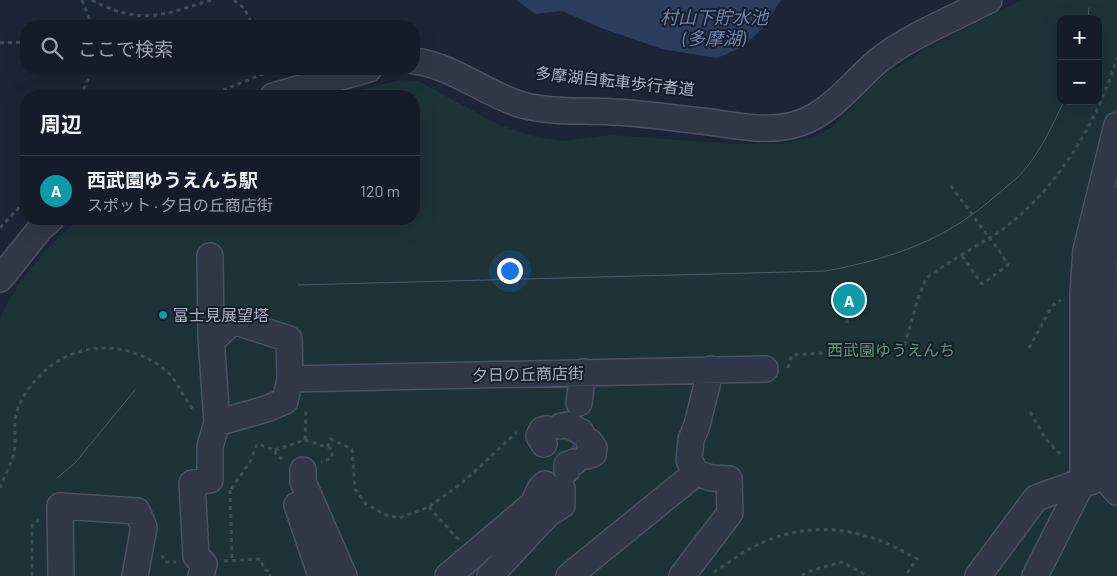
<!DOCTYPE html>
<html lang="ja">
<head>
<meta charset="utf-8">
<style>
	body { margin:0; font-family:Barlow,"Noto Sans JP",sans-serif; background:#1e2531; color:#f1f3f6 }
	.controls { position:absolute; right:15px; top:15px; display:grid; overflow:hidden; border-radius:10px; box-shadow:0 5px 20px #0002 }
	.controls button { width:45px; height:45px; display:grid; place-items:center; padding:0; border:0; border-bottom:1px solid #343a46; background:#151c29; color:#f1f3f6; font:25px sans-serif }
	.you { position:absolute; left:509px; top:270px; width:18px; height:18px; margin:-12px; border:4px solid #fff; border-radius:50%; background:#1a73e8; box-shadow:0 0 0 8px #1a73e833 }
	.badge { display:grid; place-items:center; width:32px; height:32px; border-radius:50%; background:#749eff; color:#fff; font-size:16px; font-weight:700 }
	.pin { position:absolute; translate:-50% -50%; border:2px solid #fff; box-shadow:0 1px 5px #0006 }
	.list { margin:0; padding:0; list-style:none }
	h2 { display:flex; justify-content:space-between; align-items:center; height:65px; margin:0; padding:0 20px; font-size:21px }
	h2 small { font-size:16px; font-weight:400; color:#9da1a8 }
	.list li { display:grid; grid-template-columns:32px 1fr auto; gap:15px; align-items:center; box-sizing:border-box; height:70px; padding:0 20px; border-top:1px solid #343a46 }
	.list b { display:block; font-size:19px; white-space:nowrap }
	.list p { margin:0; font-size:16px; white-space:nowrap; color:#9da1a8 }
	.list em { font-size:16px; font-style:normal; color:#9da1a8 }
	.icon { flex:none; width:28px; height:28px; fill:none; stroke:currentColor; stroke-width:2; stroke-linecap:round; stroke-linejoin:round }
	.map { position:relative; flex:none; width:1117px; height:576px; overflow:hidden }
	.search { position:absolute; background:#151c29; box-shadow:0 5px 20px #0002; left:20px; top:20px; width:400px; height:55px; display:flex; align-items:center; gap:12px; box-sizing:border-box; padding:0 18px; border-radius:20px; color:#9da1a8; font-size:19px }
	.panel { position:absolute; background:#151c29; box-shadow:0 5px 20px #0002; left:20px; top:90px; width:400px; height:135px; border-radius:20px }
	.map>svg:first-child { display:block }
	.green { fill:#1e3338; fill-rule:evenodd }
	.water { fill:#2c3d5e }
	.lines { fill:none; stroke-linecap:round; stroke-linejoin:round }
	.stream { stroke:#2c3d5e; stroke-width:5.5 }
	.minor-casing { stroke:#4b5262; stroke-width:28 }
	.path { stroke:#3c5055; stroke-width:3; stroke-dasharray:4 4; stroke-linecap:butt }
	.minor { stroke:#303847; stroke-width:25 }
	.tram { stroke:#515b6f; stroke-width:1 }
	.path-bridge { stroke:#3c5055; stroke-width:3; stroke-dasharray:4 4; stroke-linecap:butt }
	.culture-dot { fill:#0f9aa8; stroke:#161d2b; stroke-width:2 }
	.labels { text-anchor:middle; stroke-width:4; stroke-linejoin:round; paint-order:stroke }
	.street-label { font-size:16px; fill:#a9b2c5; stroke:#161d2b }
	.poi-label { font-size:16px; fill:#a9b2c5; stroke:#161d2b; text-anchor:start }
	.park-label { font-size:16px; fill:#5f9771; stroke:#161d2b }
	.water-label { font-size:18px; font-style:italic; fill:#6e85b2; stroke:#161d2b }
</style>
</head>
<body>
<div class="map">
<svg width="1117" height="576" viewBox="0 0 1117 576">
	<rect width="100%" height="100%" fill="#1c2537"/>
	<path class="green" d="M 1021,0 L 1117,0 L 1117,576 L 0,576 L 0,320 C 12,285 51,242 79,219 L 414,219 L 414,96 L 336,96 L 400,80 L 418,81 L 499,125 L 536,137 L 562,141 L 610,135 L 735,144 L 781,144 L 810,138 L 833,127 L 876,82 L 891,71 L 921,52 ZM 1061,19 L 1098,19 L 1098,101 L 1061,101 Z"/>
	<path class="water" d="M 516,0 L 781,0 L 762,29 L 743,47 L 717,58 L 662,49 L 604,29 L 562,11 L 535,14 Z"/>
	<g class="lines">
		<path class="stream" d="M 561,454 L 572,452 L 575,446
			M 469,576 L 486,560"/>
		<defs>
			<path id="minor" d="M 414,61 C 452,65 485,94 522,105 C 552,113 582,110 612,112 C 642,113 672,118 702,121 C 734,125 769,134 800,123 C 832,112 854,81 879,60 C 911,35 953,19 989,0
				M 273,96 L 369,69
				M 1117,200 L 1104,260 L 1105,451 L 1107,480 L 1117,492
				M 210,256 L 211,337 L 217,423
				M 0,279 L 40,229 L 51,219
				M 290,379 L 765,369
				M 579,403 L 583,372
				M 561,426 L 568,425 L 581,432
				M 544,444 L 539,436 L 542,430 L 547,429
				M 587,456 L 593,454 L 594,448 L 589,441
				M 303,470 L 303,482 L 344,576
				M 567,470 L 567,465 L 574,462
				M 297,505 L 321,576
				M 61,576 L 60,506 L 137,511 L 144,527 L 135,576
				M 201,576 L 204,564 L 196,556 L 192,483 L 210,480 L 210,446 L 217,423 L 266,409 L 285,401 L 290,379 L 289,339 L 233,321 L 216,337 L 211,337
				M 448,576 L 533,504 L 540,489 L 545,484
				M 490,576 L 548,514 L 562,505 L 562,488
				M 569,576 L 696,473
				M 682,576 L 730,513 L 729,479 L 712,478 L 696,473 L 689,460 L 691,440 L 697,425 L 711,369
				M 978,576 L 1036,498 L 1083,481 L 1091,482
				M 1035,576 L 1083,481 L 1083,293 L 1086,250 L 1117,125"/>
		</defs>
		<use href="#minor" class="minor-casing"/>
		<path class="path" d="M 82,0 L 92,26
			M 92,0 C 140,26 163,15 211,0
			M 234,0 L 244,8 L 253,26
			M 0,43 L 26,42
			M 79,96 L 86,85 L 92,69
			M 208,96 L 275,69
			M 0,228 L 26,200
			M 962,256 L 982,284 L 1008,265 L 1000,252
			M 847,319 L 847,323
			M 1029,348 L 1052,306 L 1061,300
			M 788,368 L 792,355 L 903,348 C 911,326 916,299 926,279 C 928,274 992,237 1002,230 C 1058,188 1097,123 1117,58
			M 1030,412 L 1045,438 L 1062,456
			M 305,440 L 332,449 L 332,458 L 321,462
			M 327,447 L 331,439 L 352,449 L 355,489 L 366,504 L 386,515 L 399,518 L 429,507 L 463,482 L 517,432
			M 275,450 L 305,440 L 306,408
			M 0,488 C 4,477 11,465 14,453 C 17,438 12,423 18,408 C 44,348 112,329 164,369 C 178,380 182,396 193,409
			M 231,489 L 250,462 L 257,444 L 275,450 L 276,455 L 284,460
			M 230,490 L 232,560
			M 429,507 L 459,540
			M 162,555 L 165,562 L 176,562
			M 224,561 L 260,559 L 265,570 L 270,571 L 270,576
			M 714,572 C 727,564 740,554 753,547 C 811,518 863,527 917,559 L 905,576
			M 32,576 L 32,525 L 39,520
			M 802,576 L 807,572 L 842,562 L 868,576"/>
		<use href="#minor" class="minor"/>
		<path class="tram" d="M 1088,19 L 1089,8
			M 298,285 L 826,271 C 894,258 946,240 998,194 C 1006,187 1014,181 1021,174 C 1040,153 1052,126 1064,101
			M 57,478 L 75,463 L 135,390"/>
		<path class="path-bridge" d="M 951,186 L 1000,252"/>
	</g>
	<circle class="culture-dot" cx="163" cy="315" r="5"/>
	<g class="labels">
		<g class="street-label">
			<text transform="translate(615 81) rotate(6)" y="6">多摩湖自転車歩行者道</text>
			<text transform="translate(528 374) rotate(-1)" y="6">夕日の丘商店街</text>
		</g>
		<g class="poi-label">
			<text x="173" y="321">富士見展望塔</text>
		</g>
		<g class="park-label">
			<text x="891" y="356">西武園ゆうえんち</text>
		</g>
		<g class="water-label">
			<text x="714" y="24">村山下貯水池<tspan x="714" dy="21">(多摩湖)</tspan></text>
		</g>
	</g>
</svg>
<div class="controls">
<button>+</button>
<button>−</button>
</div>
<div class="you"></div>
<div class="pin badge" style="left:849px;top:300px;background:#0f9aa8">A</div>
<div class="search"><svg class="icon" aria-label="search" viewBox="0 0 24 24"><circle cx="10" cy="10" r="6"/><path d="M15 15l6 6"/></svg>ここで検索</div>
<section class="panel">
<h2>周辺<small></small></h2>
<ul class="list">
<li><span class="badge" style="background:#0f9aa8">A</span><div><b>西武園ゆうえんち駅</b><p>スポット · 夕日の丘商店街</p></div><em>120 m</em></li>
</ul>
</section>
</div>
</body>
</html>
